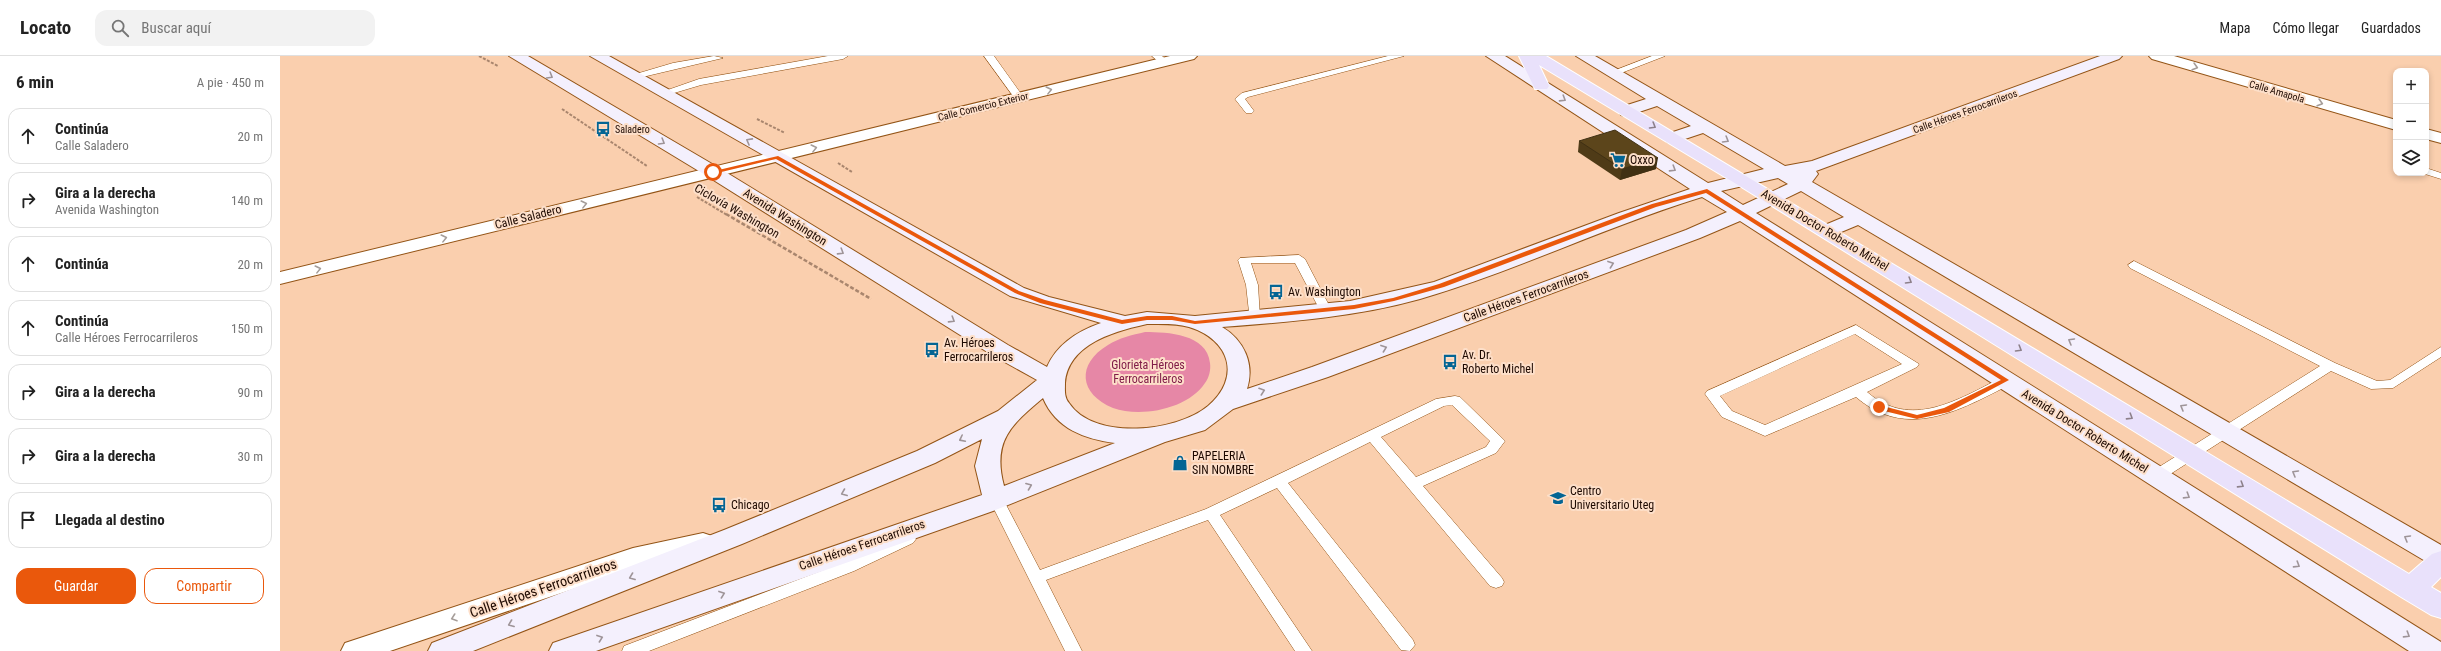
<!DOCTYPE html>
<html lang="es">
<head>
<meta charset="utf-8">
<style>
	body { margin:0; font-family:"Roboto Condensed",sans-serif; background:#f2f2f2; color:#222 }
	.controls { position:absolute; right:12px; top:12px; display:grid; overflow:hidden; border-radius:8px; box-shadow:0 2px 6px #0003 }
	.controls button { width:36px; height:36px; display:grid; place-items:center; padding:0; border:0; border-bottom:1px solid #e0e0e0; background:#fff; color:#222; font:20px sans-serif }
	.stop { position:absolute; width:12px; height:12px; margin:-9px; border:3px solid #ea580c; border-radius:50%; background:#fff }
	.stop.end { background:#ea580c; border-color:#fff; box-shadow:0 1px 4px #0008 }
	.list { margin:0; padding:0; list-style:none }
	h2 { display:flex; justify-content:space-between; align-items:center; height:52px; margin:0; padding:0 16px; font-size:17px }
	h2 small { font-size:13px; font-weight:400; color:#767676 }
	.list li { display:grid; grid-template-columns:26px 1fr auto; gap:12px; align-items:center; box-sizing:border-box; height:56px; margin:0 8px 8px; padding:0 8px; border:1px solid #e0e0e0; border-radius:12px }
	.list b { display:block; font-size:15px; white-space:nowrap }
	.list p { margin:0; font-size:13px; white-space:nowrap; color:#767676 }
	.list em { font-size:13px; font-style:normal; color:#767676 }
	.actions { display:flex; gap:8px; padding:12px 16px }
	.actions a { flex:1; padding:9px 0; border:1px solid #ea580c; border-radius:12px; text-align:center; font-size:14px; color:#ea580c }
	.actions .main { background:#ea580c; color:#fff }
	.icon { flex:none; width:22px; height:22px; fill:none; stroke:currentColor; stroke-width:2; stroke-linecap:round; stroke-linejoin:round }
	.map { position:relative; flex:none; width:2161px; height:595px; overflow:hidden }
	header { display:flex; align-items:center; gap:24px; box-sizing:border-box; height:56px; padding:0 20px; background:#fff; border-bottom:1px solid #e0e0e0 }
	header strong { font-size:19px }
	nav { display:flex; gap:22px; margin-inline-start:auto; font-size:14px }
	.search { width:280px; height:36px; background:#f2f2f2; display:flex; align-items:center; gap:10px; box-sizing:border-box; padding:0 14px; border-radius:12px; color:#767676; font-size:15px }
	main { display:flex }
	aside { flex:1; background:#fff }
	.map>svg:first-child { display:block }
	.green { fill:#e687a6 }
	.lines { fill:none; stroke-linecap:round; stroke-linejoin:round }
	.lane-casing { stroke:#935416; stroke-width:1 }
	.street-casing { stroke:#935416; stroke-width:2 }
	.secondary-casing { stroke:#935416; stroke-width:2 }
	.primary-casing { stroke:#fff; stroke-width:2 }
	.path-far1 { stroke:#a9866e; stroke-width:2; stroke-dasharray:3 1.5; stroke-linecap:butt }
	.path { stroke:#a9866e; stroke-width:2.5; stroke-dasharray:4 2; stroke-linecap:butt }
	.lane { fill:#fff; fill-rule:evenodd }
	.street { fill:#fff; fill-rule:evenodd }
	.secondary { fill:#f4f0fd; fill-rule:evenodd }
	.primary { fill:#e9e1fb; fill-rule:evenodd }
	.wall { fill:#4f3b17 }
	.shaded-wall { fill:#403013 }
	.building { fill:#5c451b; stroke:#403013 }
	.oneway { stroke:#a59d99 }
	.oneway2 { stroke:#9e9498 }
	.oneway3 { stroke:#8d808a }
	.route { fill:#ea580c }
	.labels { text-anchor:middle; stroke-width:4; stroke-linejoin:round; paint-order:stroke }
	.far-street-label { font-size:10px; fill:#1d0900; stroke:#fddfc9 }
	.far-poi-label { font-size:10px; fill:#1d0900; stroke:#fddfc9; text-anchor:start }
	.poi-label { font-size:12px; fill:#1d0900; stroke:#fddfc9; text-anchor:start }
	.street-label { font-size:12px; fill:#1d0900; stroke:#fddfc9 }
	.park-label { font-size:12px; fill:#811c48; stroke:#fddfc9 }
	.near-street-label { font-size:14px; fill:#1d0900; stroke:#fddfc9 }
</style>
</head>
<body>
<header>
<strong>Locato</strong>
<div class="search"><svg class="icon" aria-label="search" viewBox="0 0 24 24"><circle cx="10" cy="10" r="6"/><path d="M15 15l6 6"/></svg>Buscar aquí</div>
<nav><a>Mapa</a><a>Cómo llegar</a><a>Guardados</a></nav>
</header>
<main>
<aside>
<h2>6 min<small>A pie · 450 m</small></h2>
<ul class="list">
<li><svg class="icon" aria-label="ahead" viewBox="0 0 24 24"><path d="M12 20V5M6 11l6-6 6 6"/></svg><div><b>Continúa</b><p>Calle Saladero</p></div><em>20 m</em></li>
<li><svg class="icon" aria-label="right" viewBox="0 0 24 24"><path d="M7 20v-9h11M14 6l5 5-5 5"/></svg><div><b>Gira a la derecha</b><p>Avenida Washington</p></div><em>140 m</em></li>
<li><svg class="icon" aria-label="ahead" viewBox="0 0 24 24"><path d="M12 20V5M6 11l6-6 6 6"/></svg><div><b>Continúa</b></div><em>20 m</em></li>
<li><svg class="icon" aria-label="ahead" viewBox="0 0 24 24"><path d="M12 20V5M6 11l6-6 6 6"/></svg><div><b>Continúa</b><p>Calle Héroes Ferrocarrileros</p></div><em>150 m</em></li>
<li><svg class="icon" aria-label="right" viewBox="0 0 24 24"><path d="M7 20v-9h11M14 6l5 5-5 5"/></svg><div><b>Gira a la derecha</b></div><em>90 m</em></li>
<li><svg class="icon" aria-label="right" viewBox="0 0 24 24"><path d="M7 20v-9h11M14 6l5 5-5 5"/></svg><div><b>Gira a la derecha</b></div><em>30 m</em></li>
<li><svg class="icon" aria-label="arrive" viewBox="0 0 24 24"><path d="M6 21V4h12l-3 4 3 4H6"/></svg><div><b>Llegada al destino</b></div></li>
</ul>
<div class="actions"><a class="main">Guardar</a><a>Compartir</a></div>
</aside>
<div class="map">
<svg width="2161" height="595" viewBox="0 0 2161 595">
	<rect width="100%" height="100%" fill="#facfae"/>
	<path class="green" d="M 865,276 C 888,276 927,278 930,307 C 931,314 929,322 925,327 C 908,353 861,362 833,352 C 799,338 796,308 828,289 C 839,282 852,279 865,276 Z"/>
	<g class="lines">
		<defs>
			<path id="lane" d="M 434,0 L 443,2 L 354,23 L 349,20 L 393,7 Z
				M 548,0 L 568,0 L 563,3 L 421,29 L 384,40 L 379,37 L 419,23 Z
				M 704,0 L 714,0 L 744,42 L 742,44 L 736,44 Z
				M 872,0 L 882,0 L 889,6 L 881,8 Z
				M 1108,0 L 1124,0 L 968,41 L 965,43 L 974,55 L 972,57 L 966,57 L 955,43 L 962,37 Z
				M 1372,0 L 1385,0 L 1336,19 L 1328,17 Z
				M 2146,112 L 2161,117 L 2161,123 L 2142,117 L 2146,117 Z
				M 1019,199 L 1025,203 L 1052,255 L 1050,258 L 1042,258 L 1015,207 L 971,207 L 978,229 L 980,262 L 974,266 L 970,265 L 966,229 L 958,204 L 960,202 Z
				M 1854,205 L 2055,307 L 2097,325 L 2110,324 L 2161,291 L 2161,301 L 2113,332 L 2091,333 L 2051,315 L 1881,424 L 1871,424 L 1869,420 L 1871,416 L 2040,310 L 1850,212 L 1848,209 Z
				M 1576,269 L 1639,308 L 1637,311 L 1587,336 C 1631,374 1677,344 1721,322 L 1726,321 L 1733,325 L 1731,328 C 1680,354 1627,385 1576,341 L 1485,380 L 1442,361 L 1425,338 L 1427,335 ZM 1575,278 L 1622,308 L 1485,369 L 1452,355 L 1440,340 Z
				M 1175,340 L 1180,341 L 1225,385 L 1216,397 L 1143,430 L 1222,522 L 1224,526 L 1222,530 L 1216,532 L 1210,530 L 1090,386 L 1008,427 L 1133,584 L 1135,589 L 1130,595 L 1121,594 L 997,432 L 940,459 L 1032,595 L 1015,595 L 928,464 L 766,524 L 802,595 L 785,595 L 709,443 L 711,439 L 721,439 L 760,514 L 926,453 L 1156,343 ZM 1172,349 L 1210,385 L 1206,391 L 1136,421 L 1101,381 L 1164,350 Z
				M 628,477 L 633,479 L 636,483 L 633,487 L 574,515 L 369,595 L 342,595 L 344,590 L 562,507 Z"/>
			<path id="street" d="M 890,0 L 917,0 L 914,3 L 0,228 L 0,216 Z
				M 1869,0 L 1894,0 L 2116,64 L 2116,74 L 1872,3 Z
				M 2146,73 L 2161,77 L 2161,87 L 2146,83 Z
				M 423,477 L 432,480 L 436,487 L 432,494 L 355,512 L 110,595 L 61,595 L 65,587 L 353,492 Z"/>
			<path id="secondary" d="M 229,0 L 248,0 L 439,112 L 728,289 L 767,311 C 777,288 798,275 821,267 L 730,240 L 310,0 L 329,0 L 744,232 L 769,241 L 845,260 L 867,256 L 915,260 L 1070,245 L 1154,226 L 1339,157 L 1410,133 L 1206,0 L 1225,0 L 1428,127 L 1484,113 L 1423,77 L 1393,87 L 1387,86 L 1384,82 L 1387,78 L 1411,70 L 1377,50 L 1347,60 L 1341,59 L 1339,55 L 1341,51 L 1366,43 L 1296,0 L 1315,0 L 1505,110 L 1532,105 L 1820,0 L 1842,0 L 1839,3 L 1536,115 L 1538,118 L 1532,126 L 2161,489 L 2161,512 L 2152,509 L 1578,169 L 1554,179 L 1540,179 L 1537,175 L 1540,171 L 1564,161 L 1521,135 L 1476,157 L 2161,586 L 2161,595 L 2129,595 L 1460,165 L 1420,182 L 1048,321 L 953,353 L 925,374 L 885,386 L 713,455 L 316,595 L 269,595 L 273,587 L 702,439 L 695,410 L 702,383 L 655,407 L 462,488 L 193,595 L 148,595 L 152,587 L 444,474 L 637,395 L 718,355 L 757,324 L 712,299 L 427,120 ZM 1498,122 L 1508,128 L 1463,149 L 1441,135 ZM 1422,141 L 1447,156 L 1406,174 L 1032,311 L 967,333 C 975,308 964,284 942,271 C 1008,266 1076,261 1140,243 C 1236,215 1327,170 1422,141 ZM 867,268 C 881,268 896,267 909,271 C 951,284 961,322 928,350 C 897,376 814,385 789,347 C 784,341 785,334 785,327 C 788,288 835,275 867,268 ZM 763,342 C 776,373 805,383 835,387 L 724,430 C 712,385 731,369 763,342 Z"/>
			<path id="primary" d="M 1239,0 L 1266,0 L 2129,518 L 2152,498 L 2161,495 L 2161,521 L 2151,531 L 2161,537 L 2161,562 L 2151,559 L 2121,541 L 1458,129 L 1259,9 L 1269,30 L 1267,33 L 1255,33 Z"/>
		</defs>
		<use href="#lane" class="lane-casing"/>
		<use href="#street" class="street-casing"/>
		<use href="#secondary" class="secondary-casing"/>
		<use href="#primary" class="primary-casing"/>
		<path class="path-far1" d="M 199,0 L 218,10
			M 282,53 L 367,110
			M 477,63 L 505,77
			M 558,107 L 572,116
			M 417,141 L 447,159"/>
		<path class="path" d="M 446,158 L 591,243"/>
		<use href="#lane" class="lane"/>
		<use href="#street" class="street"/>
		<use href="#secondary" class="secondary"/>
		<use href="#primary" class="primary"/>
	</g>
	<path class="wall" d="M 1299,85 L 1376,113 L 1340,124 L 1298,96 Z"/>
	<path class="shaded-wall" d="M 1378,102 L 1376,113 L 1340,124 L 1342,113 Z"/>
	<path class="building" d="M 1335,74 L 1378,102 L 1342,113 L 1299,85 Z"/>
	<defs><path id="oneway-chevron" d="M-2-3.5L2.5 0L-2 3.5" fill="none" stroke-width="1.6" stroke-linecap="round" stroke-linejoin="round"/></defs>
	<g class="oneway">
		<use href="#oneway-chevron" transform="translate(1915 11) rotate(16)"/>
		<use href="#oneway-chevron" transform="translate(769 34) rotate(-14)"/>
		<use href="#oneway-chevron" transform="translate(2040 47) rotate(16)"/>
		<use href="#oneway-chevron" transform="translate(534 92) rotate(-14)"/>
		<use href="#oneway-chevron" transform="translate(304 148) rotate(-14)"/>
		<use href="#oneway-chevron" transform="translate(164 182) rotate(-14)"/>
		<use href="#oneway-chevron" transform="translate(38 213) rotate(-14)"/>
		<use href="#oneway-chevron" transform="translate(174 562) rotate(161)"/>
	</g>
	<g class="oneway2">
		<use href="#oneway-chevron" transform="translate(270 20) rotate(31)"/>
		<use href="#oneway-chevron" transform="translate(1283 43) rotate(32)"/>
		<use href="#oneway-chevron" transform="translate(1446 84) rotate(31)"/>
		<use href="#oneway-chevron" transform="translate(469 85) rotate(-151)"/>
		<use href="#oneway-chevron" transform="translate(382 86) rotate(31)"/>
		<use href="#oneway-chevron" transform="translate(1393 113) rotate(32)"/>
		<use href="#oneway-chevron" transform="translate(561 196) rotate(32)"/>
		<use href="#oneway-chevron" transform="translate(1331 208) rotate(-20)"/>
		<use href="#oneway-chevron" transform="translate(672 264) rotate(32)"/>
		<use href="#oneway-chevron" transform="translate(1791 285) rotate(-150)"/>
		<use href="#oneway-chevron" transform="translate(1104 292) rotate(-20)"/>
		<use href="#oneway-chevron" transform="translate(982 335) rotate(-19)"/>
		<use href="#oneway-chevron" transform="translate(1903 351) rotate(-150)"/>
		<use href="#oneway-chevron" transform="translate(682 383) rotate(153)"/>
		<use href="#oneway-chevron" transform="translate(2015 417) rotate(-150)"/>
		<use href="#oneway-chevron" transform="translate(749 430) rotate(-21)"/>
		<use href="#oneway-chevron" transform="translate(564 437) rotate(158)"/>
		<use href="#oneway-chevron" transform="translate(1907 440) rotate(32)"/>
		<use href="#oneway-chevron" transform="translate(2127 482) rotate(-150)"/>
		<use href="#oneway-chevron" transform="translate(2017 509) rotate(32)"/>
		<use href="#oneway-chevron" transform="translate(352 521) rotate(159)"/>
		<use href="#oneway-chevron" transform="translate(442 538) rotate(-20)"/>
		<use href="#oneway-chevron" transform="translate(231 568) rotate(159)"/>
		<use href="#oneway-chevron" transform="translate(2127 579) rotate(32)"/>
		<use href="#oneway-chevron" transform="translate(320 582) rotate(-20)"/>
	</g>
	<g class="oneway3">
		<use href="#oneway-chevron" transform="translate(1373 70) rotate(31)"/>
		<use href="#oneway-chevron" transform="translate(1629 225) rotate(31)"/>
		<use href="#oneway-chevron" transform="translate(1739 293) rotate(31)"/>
		<use href="#oneway-chevron" transform="translate(1850 361) rotate(32)"/>
		<use href="#oneway-chevron" transform="translate(1961 429) rotate(32)"/>
	</g>
	<path class="route" d="M 498,100 L 739,235 L 765,244 L 842,264 L 867,260 L 892,260 L 915,265 L 1074,249 L 1113,242 L 1159,228 L 1372,148 L 1427,133 L 1729,324 L 1669,356 L 1637,363 L 1596,353 L 1599,349 L 1637,359 L 1664,352 L 1721,324 L 1426,137 L 1376,151 L 1164,231 L 1114,245 L 1074,253 L 915,268 L 892,264 L 867,264 L 842,268 L 760,247 L 735,237 L 496,103 L 433,118 L 430,116 Z"/>
	<defs>
		<symbol id="bus-bare" viewBox="-9 -9 18 18"><path d="M-5-6H5V4H4V6H2V4H-2V6H-4V4H-5ZM-3.5-4V0h7V-4ZM-3.5 1.2v1.5H-2V1.2ZM2 1.2v1.5H3.5V1.2Z" fill="#036594" stroke="#fddfc9" stroke-width="2.5" paint-order="stroke"/></symbol>
		<symbol id="supermarket-bare" viewBox="-9 -9 18 18"><path d="M-6-5.5h2.5l.6 2H6L4.5 2H-2.5L-4.4-4H-6ZM-1.5 3.2a1.3 1.3 0 1 0 .1 0ZM3 3.2a1.3 1.3 0 1 0 .1 0Z" fill="#036594" stroke="#fddfc9" stroke-width="2.5" paint-order="stroke"/></symbol>
		<symbol id="shop-bare" viewBox="-9 -9 18 18"><path d="M-5-2.5h2.3a2.7 3.5 0 0 1 5.4 0H5L5.5 6h-11ZM-1.5-2.5h3a1.5 2.3 0 0 0-3 0Z" fill="#036594" stroke="#fddfc9" stroke-width="2.5" paint-order="stroke"/></symbol>
		<symbol id="university-bare" viewBox="-9 -9 18 18"><path d="M0-5L7-2L0 1L-7-2ZM-4 1L0 2.5L4 1V4Q0 6-4 4Z" fill="#036594" stroke="#fddfc9" stroke-width="2.5" paint-order="stroke"/></symbol>
	</defs>
	<g fill-rule="evenodd">
		<use href="#bus-bare" x="312" y="62" width="22" height="22"/>
		<use href="#supermarket-bare" x="1327" y="93" width="22" height="22"/>
		<use href="#bus-bare" x="985" y="225" width="22" height="22"/>
		<use href="#bus-bare" x="641" y="283" width="22" height="22"/>
		<use href="#bus-bare" x="1159" y="295" width="22" height="22"/>
		<use href="#shop-bare" x="889" y="396" width="22" height="22"/>
		<use href="#university-bare" x="1267" y="431" width="22" height="22"/>
		<use href="#bus-bare" x="428" y="438" width="22" height="22"/>
	</g>
	<g class="labels">
		<g class="far-street-label">
			<text transform="translate(1997 35) rotate(16)" y="4">Calle Amapola</text>
			<text transform="translate(703 50) rotate(-14)" y="4">Calle Comercio Exterior</text>
			<text transform="translate(1685 55) rotate(-20)" y="4">Calle Héroes Ferrocarrileros</text>
		</g>
		<g class="far-poi-label">
			<text x="335" y="77">Saladero</text>
		</g>
		<g class="poi-label">
			<text x="1350" y="108">Oxxo</text>
			<text x="1008" y="240">Av. Washington</text>
			<text x="664" y="291">Av. Héroes<tspan x="664" dy="14">Ferrocarrileros</tspan></text>
			<text x="1182" y="303">Av. Dr.<tspan x="1182" dy="14">Roberto Michel</tspan></text>
			<text x="912" y="404">PAPELERIA<tspan x="912" dy="14">SIN NOMBRE</tspan></text>
			<text x="1290" y="439">Centro<tspan x="1290" dy="14">Universitario Uteg</tspan></text>
			<text x="451" y="453">Chicago</text>
		</g>
		<g class="street-label">
			<text transform="translate(457 155) rotate(30)" y="4">Ciclovía Washington</text>
			<text transform="translate(248 161) rotate(-14)" y="4">Calle Saladero</text>
			<text transform="translate(505 161) rotate(32)" y="4">Avenida Washington</text>
			<text transform="translate(1545 174) rotate(31)" y="4">Avenida Doctor Roberto Michel</text>
			<text transform="translate(1246 240) rotate(-20)" y="4">Calle Héroes Ferrocarrileros</text>
			<text transform="translate(1805 375) rotate(32)" y="4">Avenida Doctor Roberto Michel</text>
			<text transform="translate(582 489) rotate(-19)" y="4">Calle Héroes Ferrocarrileros</text>
		</g>
		<g class="park-label">
			<text x="868" y="313">Glorieta Héroes<tspan x="868" dy="14">Ferrocarrileros</tspan></text>
		</g>
		<g class="near-street-label">
			<text transform="translate(263 532) rotate(-19)" y="5">Calle Héroes Ferrocarrileros</text>
		</g>
	</g>
</svg>
<div class="controls">
<button>+</button>
<button>−</button>
<button><svg class="icon" aria-label="layers" viewBox="0 0 24 24"><path d="M12 4l9 5-9 5-9-5zM3 14l9 5 9-5"/></svg></button>
</div>
<div class="stop" style="left:433px;top:116px"></div>
<div class="stop end" style="left:1599px;top:351px"></div>
</div>
</main>
</body>
</html>
